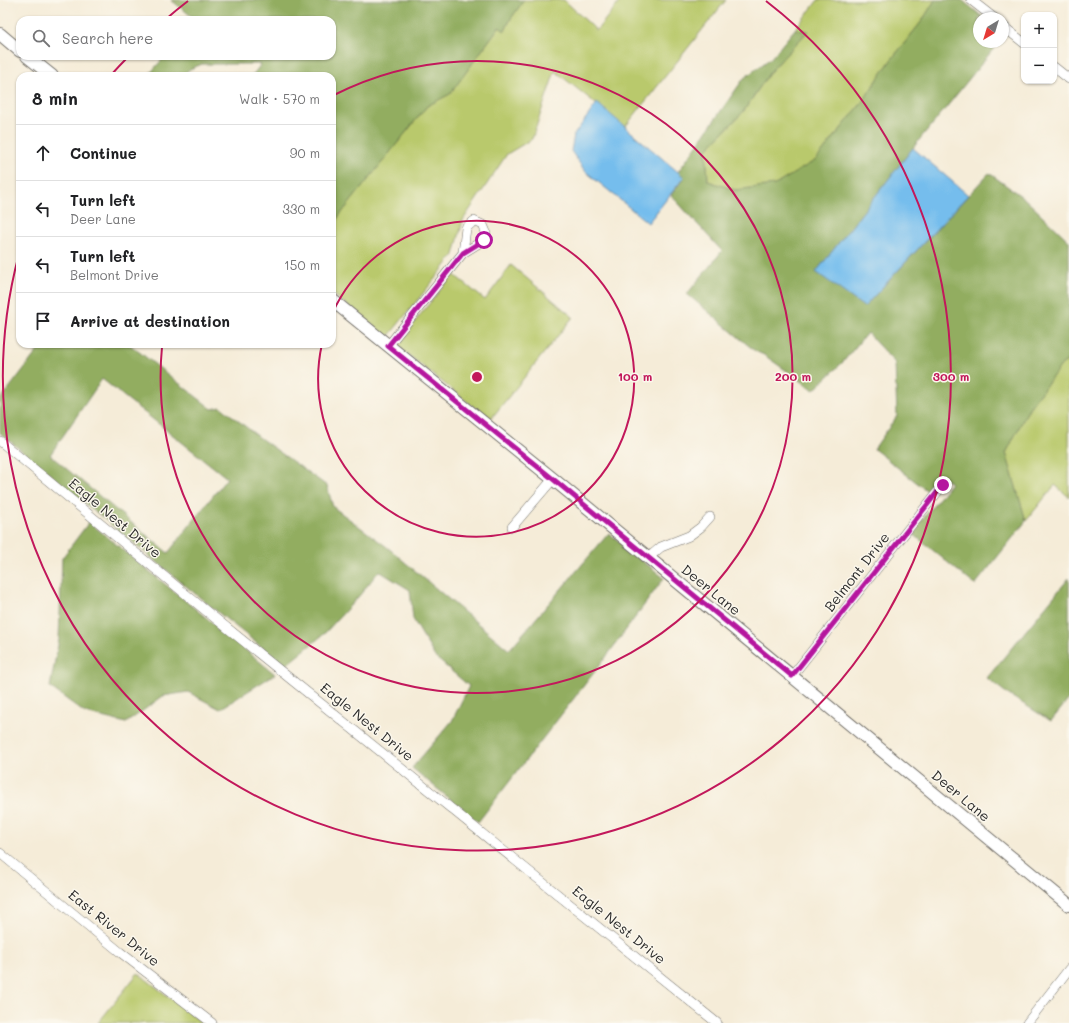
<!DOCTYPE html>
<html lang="en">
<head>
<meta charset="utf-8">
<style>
	body { margin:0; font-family:Mali,sans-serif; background:#f2f2f2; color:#202124 }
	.controls { position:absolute; right:12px; top:12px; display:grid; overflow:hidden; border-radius:8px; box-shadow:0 1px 3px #0004 }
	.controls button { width:36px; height:36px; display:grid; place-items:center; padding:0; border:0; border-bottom:1px solid #e0e0e0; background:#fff; color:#202124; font:20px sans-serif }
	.compass { position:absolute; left:973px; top:12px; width:36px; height:36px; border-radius:50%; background:#fff; box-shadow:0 1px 3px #0004; rotate:218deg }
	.stop { position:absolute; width:12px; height:12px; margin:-9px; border:3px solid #b5179e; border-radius:50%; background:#fff }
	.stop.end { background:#b5179e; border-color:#fff; box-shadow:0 1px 4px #0008 }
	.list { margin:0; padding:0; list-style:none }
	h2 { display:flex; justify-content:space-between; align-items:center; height:52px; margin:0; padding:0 16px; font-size:17px }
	h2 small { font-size:13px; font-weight:400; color:#757577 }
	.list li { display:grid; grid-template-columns:26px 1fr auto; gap:12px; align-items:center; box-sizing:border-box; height:56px; padding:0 16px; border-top:1px solid #e0e0e0 }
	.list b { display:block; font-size:15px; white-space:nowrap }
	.list p { margin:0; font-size:13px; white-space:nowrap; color:#757577 }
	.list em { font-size:13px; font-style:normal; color:#757577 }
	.icon { flex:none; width:22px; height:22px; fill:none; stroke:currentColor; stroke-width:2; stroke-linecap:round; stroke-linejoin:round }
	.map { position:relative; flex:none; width:1069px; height:1023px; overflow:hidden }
	.search { position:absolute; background:#fff; box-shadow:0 1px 3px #0004; left:16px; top:16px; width:320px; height:44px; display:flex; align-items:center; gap:10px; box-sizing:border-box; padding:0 14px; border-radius:12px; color:#757577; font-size:15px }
	.panel { position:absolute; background:#fff; box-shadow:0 1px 3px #0004; left:16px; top:72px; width:320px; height:276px; border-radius:12px }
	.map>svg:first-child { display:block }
	.green { fill:#b9c96c; stroke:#727a4c }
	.forest { fill:#92ad60; stroke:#5e6c46; fill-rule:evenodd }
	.water { fill:#75bded; stroke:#50748c }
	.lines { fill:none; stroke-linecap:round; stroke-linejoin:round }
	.minor-casing { stroke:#726f68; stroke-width:10 }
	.tertiary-casing { stroke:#726f68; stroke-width:14 }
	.minor { stroke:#fff; stroke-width:9 }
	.tertiary { stroke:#fff; stroke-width:12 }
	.route { stroke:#b5179e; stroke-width:5 }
	.ring { fill:none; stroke:#c2185b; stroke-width:2 }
	.labels { text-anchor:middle; stroke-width:3; stroke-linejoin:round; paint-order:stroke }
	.street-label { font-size:14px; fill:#2b2b2b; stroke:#fbf7ec }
	.centre { fill:#c2185b; stroke:#fbf7ec; stroke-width:2 }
	.ring-label { font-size:12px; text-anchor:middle; font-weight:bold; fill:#c2185b; stroke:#fbf7ec; stroke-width:3; stroke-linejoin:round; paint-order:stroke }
</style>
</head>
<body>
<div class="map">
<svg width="1069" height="1023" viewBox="0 0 1069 1023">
	<rect width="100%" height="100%" fill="#fbf7ec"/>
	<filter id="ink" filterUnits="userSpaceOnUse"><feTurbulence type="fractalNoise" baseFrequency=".025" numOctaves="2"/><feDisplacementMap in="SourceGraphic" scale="8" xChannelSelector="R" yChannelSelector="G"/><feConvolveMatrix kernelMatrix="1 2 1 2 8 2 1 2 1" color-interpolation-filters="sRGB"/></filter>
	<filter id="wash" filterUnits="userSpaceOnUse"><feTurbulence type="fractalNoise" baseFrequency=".012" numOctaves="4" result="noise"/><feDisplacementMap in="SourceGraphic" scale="16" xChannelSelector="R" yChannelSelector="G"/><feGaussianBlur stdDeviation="0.9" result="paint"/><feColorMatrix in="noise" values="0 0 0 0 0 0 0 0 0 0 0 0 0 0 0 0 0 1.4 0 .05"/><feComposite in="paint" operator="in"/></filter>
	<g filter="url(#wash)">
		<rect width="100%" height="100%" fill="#f5ecd8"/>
		<path class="green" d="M 524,0 L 564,0 L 594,28 L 596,31 L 621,0 L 726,0 L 625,127 L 555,71 L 532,139 L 507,154 L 463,220 L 454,255 L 387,338 L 332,293 L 332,225 L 427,106 L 450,94 L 499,27 L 505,31 L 510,20 Z
			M 818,0 L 935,0 L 922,21 L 891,60 L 860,105 L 816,160 L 775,185 L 735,190 L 708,181 L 706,150 L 743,112 L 770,72 L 808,31 L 795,29 Z
			M 511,265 L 573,317 L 490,420 L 396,345 L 453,274 L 485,300 Z
			M 1069,360 L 1069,497 L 1055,485 L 1026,521 L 1006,453 L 1029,408 L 1062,364 Z
			M 138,973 L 202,1023 L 98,1023 Z"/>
		<path class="forest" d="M 171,0 L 524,0 L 510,20 L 505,31 L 499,27 L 450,94 L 427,106 L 332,225 L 332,76 L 252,76 L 261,64 L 202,64 L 190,69 L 181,76 L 148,76 L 165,56 L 332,56 L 332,20 L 195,20 L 195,19 Z
			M 935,0 L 962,0 L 984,18 L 979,18 L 979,42 L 999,42 L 928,130 L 927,130 L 816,272 L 865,306 L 989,173 L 1025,199 L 1069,241 L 1069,360 L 1062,364 L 1029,408 L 1006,453 L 1026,521 L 975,585 L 912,533 L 951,483 L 942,477 L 930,493 L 874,449 L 897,416 L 895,363 L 867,333 L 843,362 L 814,390 L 764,355 L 755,351 L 687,294 L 722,251 L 671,195 L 684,178 L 678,172 L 744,78 L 771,58 L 795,29 L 808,31 L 770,72 L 743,112 L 706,150 L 708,181 L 735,190 L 775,185 L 816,160 L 860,105 L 891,60 L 922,21 Z
			M 43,344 L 129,344 L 212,409 L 221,407 L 260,438 L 327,486 L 333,507 L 387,547 L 509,650 L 609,533 L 644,562 L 646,565 L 648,565 L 664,578 L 606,657 L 478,822 L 412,768 L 452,721 L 469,686 L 435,657 L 413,619 L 410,590 L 379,571 L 359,596 L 324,634 L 285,666 L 209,605 L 0,433 L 0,400 ZM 102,379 L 227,478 L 168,553 L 50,455 Z
			M 89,522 L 275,674 L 220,709 L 188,692 L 163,696 L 126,723 L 85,713 L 50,687 L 59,639 L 62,558 Z
			M 1069,578 L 1069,699 L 1051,721 L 1009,695 L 987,678 Z"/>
		<path class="water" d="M 597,103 L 684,177 L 648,223 L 585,171 L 571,151 L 574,135 Z
			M 913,148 L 968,195 L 864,307 L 816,272 Z"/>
	</g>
	<g filter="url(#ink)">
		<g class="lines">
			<defs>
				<path id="minor" d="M 971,0 L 994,18
					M 1003,26 L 1024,43
					M 1054,67 L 1069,79
					M 388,346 L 463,253 L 484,240 L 486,232 L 483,225 L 474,221 L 466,228 L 463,253
					M 0,441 L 205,610 L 717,1023
					M 512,527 L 553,479
					M 648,558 L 661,547 L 689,536 L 701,527 L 710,517
					M 792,676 L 943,485
					M 0,853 L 120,952 L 212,1023
					M 1027,1023 L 1069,969"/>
				<path id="tertiary" d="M 0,34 L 20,51
					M 27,56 L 52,76
					M 332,300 L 553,479 L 1069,905"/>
			</defs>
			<use href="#minor" class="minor-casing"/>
			<use href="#tertiary" class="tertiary-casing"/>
			<use href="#minor" class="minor"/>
			<use href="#tertiary" class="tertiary"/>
		</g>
	</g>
	<g class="lines" filter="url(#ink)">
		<path class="route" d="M 484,240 L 463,253 L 388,346 L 553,479 L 792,676 L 943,485"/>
	</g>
	<g class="ring">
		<path d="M332 314A158 158 0 1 1 322 344"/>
		<path d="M334 95A316 316 0 1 1 162 347"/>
		<path d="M111 75A474 474 0 0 1 128 57M166 19A474 474 0 0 1 188 1M766 1A474 474 0 1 1 19 254"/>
	</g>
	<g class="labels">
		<g class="street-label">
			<text transform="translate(115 518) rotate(40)" y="5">Eagle Nest Drive</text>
			<text transform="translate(857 572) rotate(-52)" y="5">Belmont Drive</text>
			<text transform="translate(711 590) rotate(39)" y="5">Deer Lane</text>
			<text transform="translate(367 722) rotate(39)" y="5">Eagle Nest Drive</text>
			<text transform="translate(961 796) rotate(40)" y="5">Deer Lane</text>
			<text transform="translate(619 925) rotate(39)" y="5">Eagle Nest Drive</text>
			<text transform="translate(114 928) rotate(39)" y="5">East River Drive</text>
		</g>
	</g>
	<circle cx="477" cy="377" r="6" class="centre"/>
	<g class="ring-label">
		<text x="635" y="381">100 m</text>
		<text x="793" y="381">200 m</text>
		<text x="951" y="381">300 m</text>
	</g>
</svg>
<div class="controls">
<button>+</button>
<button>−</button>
</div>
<svg class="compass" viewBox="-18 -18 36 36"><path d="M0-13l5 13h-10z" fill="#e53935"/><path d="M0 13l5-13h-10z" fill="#757577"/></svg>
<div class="stop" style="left:484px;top:240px"></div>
<div class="stop end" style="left:943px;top:485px"></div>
<div class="search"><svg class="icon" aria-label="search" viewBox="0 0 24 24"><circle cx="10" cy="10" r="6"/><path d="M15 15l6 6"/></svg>Search here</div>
<section class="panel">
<h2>8 min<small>Walk · 570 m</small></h2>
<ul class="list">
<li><svg class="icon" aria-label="ahead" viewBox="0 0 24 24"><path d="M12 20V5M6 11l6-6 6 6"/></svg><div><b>Continue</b></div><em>90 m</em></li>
<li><svg class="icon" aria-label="left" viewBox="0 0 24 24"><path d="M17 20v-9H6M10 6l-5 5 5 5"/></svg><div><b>Turn left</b><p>Deer Lane</p></div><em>330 m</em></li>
<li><svg class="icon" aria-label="left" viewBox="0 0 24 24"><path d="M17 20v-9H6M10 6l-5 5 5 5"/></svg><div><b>Turn left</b><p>Belmont Drive</p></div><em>150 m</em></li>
<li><svg class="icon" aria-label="arrive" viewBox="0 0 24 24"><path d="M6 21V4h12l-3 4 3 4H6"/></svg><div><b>Arrive at destination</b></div></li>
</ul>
</section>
</div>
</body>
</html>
